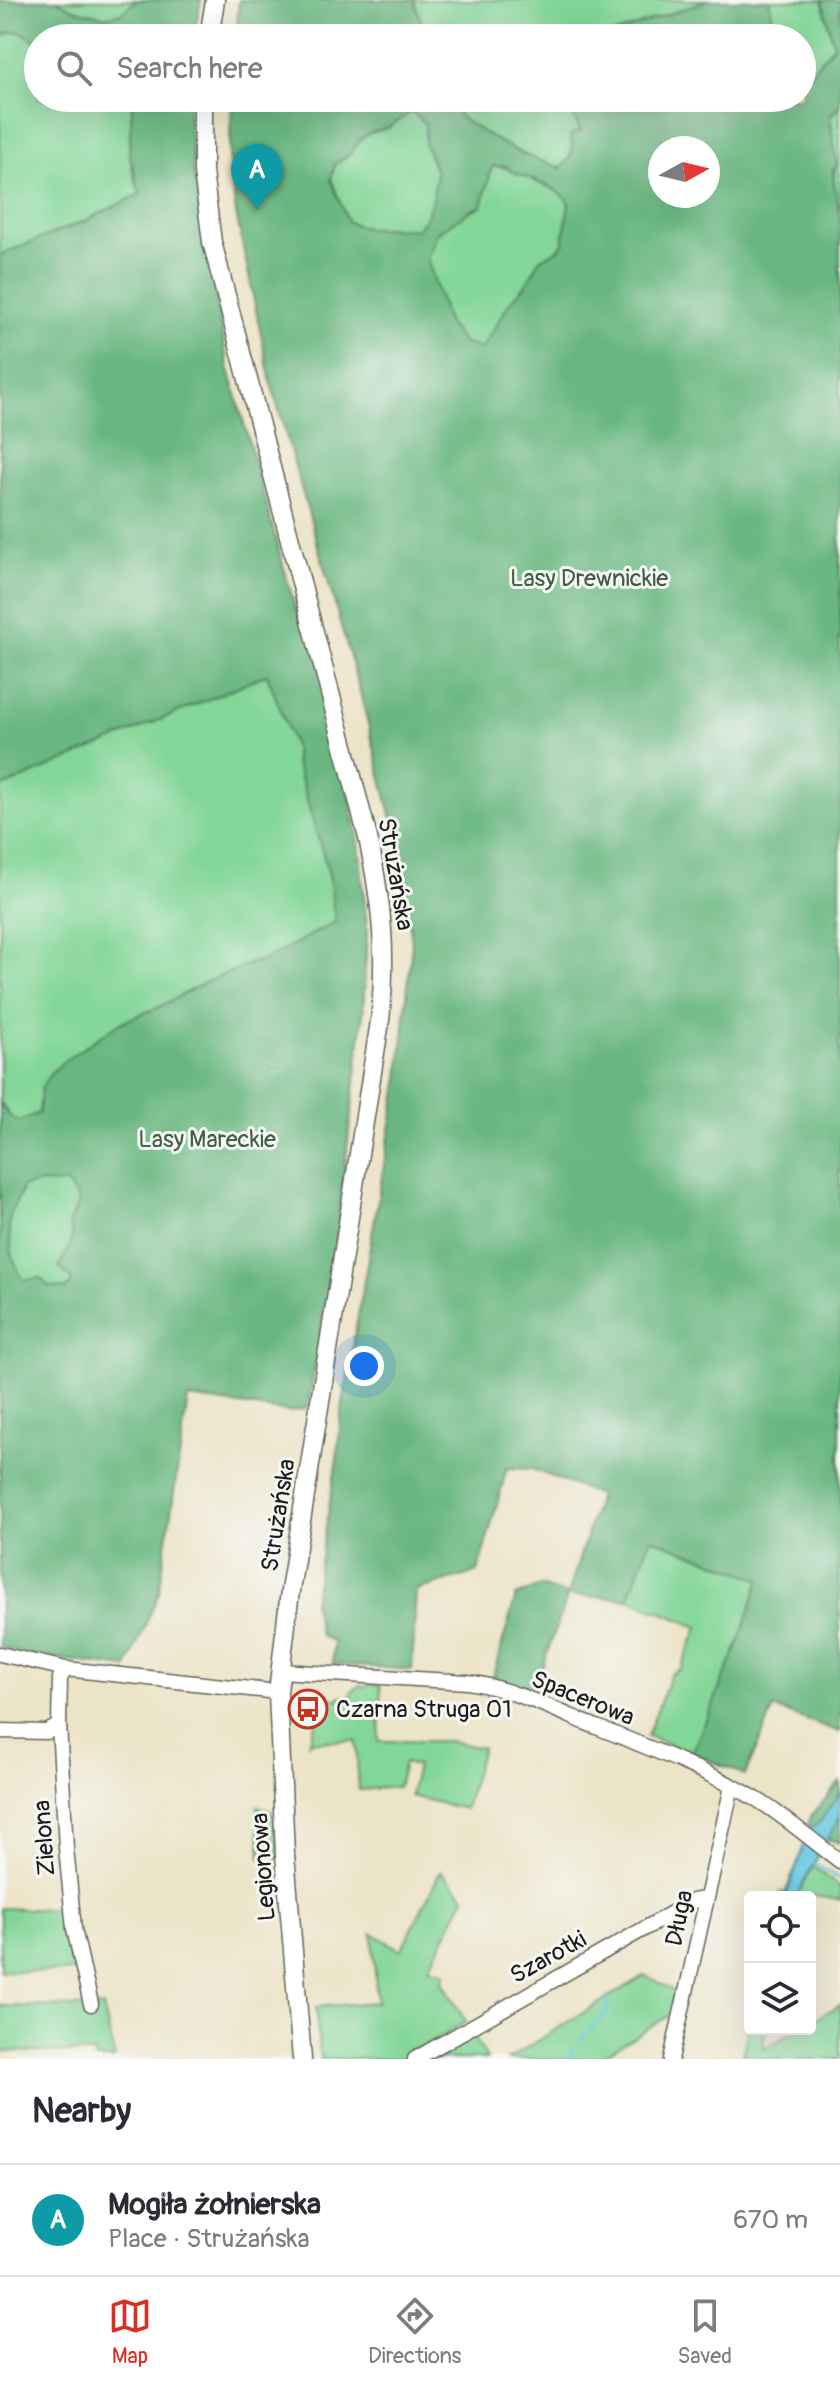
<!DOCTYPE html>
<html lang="en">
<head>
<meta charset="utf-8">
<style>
	body { margin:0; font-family:Pangolin,sans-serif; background:#f2f2f3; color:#2b2b33 }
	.controls { position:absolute; right:24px; bottom:24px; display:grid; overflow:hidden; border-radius:8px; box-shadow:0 8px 32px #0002 }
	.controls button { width:72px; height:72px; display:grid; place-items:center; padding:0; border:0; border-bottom:2px solid #e1e1e2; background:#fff; color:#2b2b33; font:40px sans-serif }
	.compass { position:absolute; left:648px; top:136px; width:72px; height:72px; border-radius:50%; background:#fff; box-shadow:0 8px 32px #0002; rotate:82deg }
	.you { position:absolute; left:364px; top:1366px; width:28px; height:28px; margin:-20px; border:6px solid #fff; border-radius:50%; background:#1a73e8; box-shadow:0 0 0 12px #1a73e833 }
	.badge { display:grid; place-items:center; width:52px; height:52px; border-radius:50%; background:#d93025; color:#fff; font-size:26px; font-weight:700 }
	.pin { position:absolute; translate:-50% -66px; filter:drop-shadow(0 2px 4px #0008) }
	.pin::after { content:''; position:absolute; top:42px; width:28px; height:24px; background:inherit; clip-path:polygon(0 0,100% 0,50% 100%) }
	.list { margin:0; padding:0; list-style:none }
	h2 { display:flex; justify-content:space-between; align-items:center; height:104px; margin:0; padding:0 32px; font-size:34px }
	h2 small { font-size:26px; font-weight:400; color:#7c7c81 }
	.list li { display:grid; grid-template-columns:52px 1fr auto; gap:24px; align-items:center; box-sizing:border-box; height:112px; padding:0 32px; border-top:2px solid #e1e1e2 }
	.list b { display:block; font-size:30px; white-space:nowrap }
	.list p { margin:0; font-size:26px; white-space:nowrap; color:#7c7c81 }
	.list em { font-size:26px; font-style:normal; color:#7c7c81 }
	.icon { flex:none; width:44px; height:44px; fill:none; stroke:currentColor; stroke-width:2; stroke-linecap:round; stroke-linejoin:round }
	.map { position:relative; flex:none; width:840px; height:2059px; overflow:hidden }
	.search { position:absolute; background:#fff; box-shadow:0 8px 32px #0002; left:24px; right:24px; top:24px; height:88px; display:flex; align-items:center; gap:20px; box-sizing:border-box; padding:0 28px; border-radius:44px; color:#7c7c81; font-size:30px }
	.sheet { height:216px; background:#fff }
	nav { display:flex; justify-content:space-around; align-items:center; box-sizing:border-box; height:112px; border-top:2px solid #e1e1e2; background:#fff; font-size:22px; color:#7c7c81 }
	nav a { display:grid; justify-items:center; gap:4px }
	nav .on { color:#d93025 }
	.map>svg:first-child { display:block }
	.green { fill:#82d697; stroke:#4f795a; stroke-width:2 }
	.forest { fill:#69b780; stroke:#426a4e; stroke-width:2; fill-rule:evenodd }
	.water { fill:#61c6df; stroke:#3e717e; stroke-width:2 }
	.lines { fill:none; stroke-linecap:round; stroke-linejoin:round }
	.stream { stroke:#61c6df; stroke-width:3 }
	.street-casing { stroke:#656258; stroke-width:17 }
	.secondary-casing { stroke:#656258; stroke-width:21 }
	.street { stroke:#fff; stroke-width:14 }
	.secondary { stroke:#fff; stroke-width:18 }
	.labels { text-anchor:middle; stroke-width:6; stroke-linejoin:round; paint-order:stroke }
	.park-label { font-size:24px; fill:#405d47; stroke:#f6f6f2 }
	.street-label { font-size:24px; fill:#1c1c1c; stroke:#f6f6f2 }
	.poi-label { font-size:24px; fill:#1c1c1c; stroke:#f6f6f2; text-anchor:start }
</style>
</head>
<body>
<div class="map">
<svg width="840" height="2059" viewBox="0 0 840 2059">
	<rect width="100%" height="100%" fill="#f6f6f2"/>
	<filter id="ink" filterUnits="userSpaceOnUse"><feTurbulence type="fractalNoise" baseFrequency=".0125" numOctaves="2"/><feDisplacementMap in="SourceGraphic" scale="16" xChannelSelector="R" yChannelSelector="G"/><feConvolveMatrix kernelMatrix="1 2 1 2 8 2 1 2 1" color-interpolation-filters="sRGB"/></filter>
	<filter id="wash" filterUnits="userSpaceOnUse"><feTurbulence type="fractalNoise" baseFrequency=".006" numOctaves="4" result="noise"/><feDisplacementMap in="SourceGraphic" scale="32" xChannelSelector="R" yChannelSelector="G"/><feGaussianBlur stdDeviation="1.8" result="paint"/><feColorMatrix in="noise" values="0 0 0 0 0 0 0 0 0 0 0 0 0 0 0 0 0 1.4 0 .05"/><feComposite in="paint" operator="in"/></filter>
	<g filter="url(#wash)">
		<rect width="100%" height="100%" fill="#ece4c7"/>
		<path class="green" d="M 56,0 L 137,0 C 117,20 111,18 85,12 C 74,9 64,8 56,0 Z
			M 414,0 L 708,0 L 603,38 L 426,38 Z
			M 769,0 L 822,0 L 834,45 L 802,83 L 802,38 L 772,38 L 774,26 Z
			M 13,30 L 24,32 L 38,42 L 38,98 L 133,98 C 131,130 125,164 141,194 L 87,220 L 0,255 L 0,38 Z
			M 441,98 L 564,98 L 581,132 L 577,133 L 573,152 L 564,166 C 551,172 478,131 464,120 C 456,114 448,105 441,98 Z
			M 840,104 L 840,216 C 838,201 828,179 837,166 L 830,117 Z
			M 411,112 L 425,123 L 425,145 L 437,171 L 433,198 L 427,216 L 418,229 L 365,228 L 347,222 L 331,179 L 335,164 L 350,154 L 361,139 L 370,133 L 388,128 Z
			M 492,166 C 510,166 519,175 536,182 C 552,189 557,188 569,203 L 563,243 L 558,250 L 541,259 L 525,286 L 510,302 L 482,350 L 463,343 L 447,322 L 427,258 L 438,232 L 472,210 L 482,206 Z
			M 267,674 L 294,746 L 295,761 L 329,874 L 336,922 L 46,1352 L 6,1254 L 12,1119 L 0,1102 L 0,788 Z
			M 651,1538 L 761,1580 L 739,1643 L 692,1753 L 647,1736 L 671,1674 L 681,1669 L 698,1627 L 628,1599 Z
			M 370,1684 L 380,1685 L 381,1690 L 379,1741 L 449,1741 L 482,1748 L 465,1809 L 410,1796 L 417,1766 L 404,1763 L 398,1787 L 359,1790 L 356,1741 L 311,1741 L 308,1745 L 326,1696 L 339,1700 L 339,1696 L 351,1697 L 352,1691 L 360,1685 L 366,1687 Z
			M 258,1806 L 271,1811 L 277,1823 L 278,1859 L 261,1858 Z
			M 800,1857 L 840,1887 L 840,1900 L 802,1894 L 800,1897 L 779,1897 L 781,1892 L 785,1893 Z
			M 441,1871 L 465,1897 L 429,1968 L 445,1973 L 442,1982 L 466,2022 L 403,2059 L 320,2059 L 316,2007 L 377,2002 L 372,1933 L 401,1950 Z
			M 0,1908 L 62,1910 L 66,1938 L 75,1972 L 0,1971 Z
			M 645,1975 L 677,1993 L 673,2013 L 598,2059 L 508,2059 Z
			M 840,2005 L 840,2059 L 743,2059 L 750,2007 L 750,2029 L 765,2029 L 763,2049 L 799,2029 L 810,2029 L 810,2022 Z
			M 0,2006 L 103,2007 L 115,2059 L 95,2059 L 94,2053 L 0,2051 Z
			M 471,2031 L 487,2059 L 426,2059 Z"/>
		<path class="forest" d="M 0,0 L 56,0 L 76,10 L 106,17 L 121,13 L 137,0 L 201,0 L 193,38 L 133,38 L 127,28 L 117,29 L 90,38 L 38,38 L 38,42 C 22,32 17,27 0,38 Z
			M 239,0 L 414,0 L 426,38 L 236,38 Z
			M 708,0 L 769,0 L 774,26 L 772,38 L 603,38 Z
			M 822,0 L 840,0 L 840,104 L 830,117 L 837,166 L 833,170 C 833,185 838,202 840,216 L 840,1732 L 774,1708 L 745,1775 L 692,1753 L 739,1643 L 760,1579 L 651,1538 L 628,1599 L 568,1595 L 533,1692 L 493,1676 L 516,1596 L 540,1586 L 568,1595 L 599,1495 L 532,1469 L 507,1468 L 478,1572 L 416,1590 L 412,1670 L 333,1664 L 333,1642 L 320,1635 L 313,1604 L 337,1459 L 341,1415 L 399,1078 L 412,943 L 397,839 L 359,688 L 271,383 L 236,213 L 229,163 L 232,98 L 441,98 L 465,121 L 499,142 L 524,155 L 561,168 C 571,158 575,150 570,136 L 573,133 L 581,132 L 564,98 L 802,98 L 802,83 L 834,45 ZM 411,112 L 425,123 L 425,145 L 436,172 L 433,198 L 427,216 L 417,229 L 365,228 L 348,222 L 331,179 L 335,164 L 350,154 L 361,139 L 370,133 L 388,128 ZM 660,148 L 708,148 L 708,196 L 660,196 ZM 492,166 L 508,166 L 510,171 C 532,180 554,184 569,203 L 563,243 L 558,250 L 541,259 L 525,286 L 510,302 L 481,349 L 463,343 L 447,322 L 427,258 L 438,232 L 472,210 L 482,206 Z
			M 133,98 L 188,98 L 193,171 L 228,366 L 295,608 L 318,647 L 359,842 L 367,929 L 363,1016 L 335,1248 L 308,1408 L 290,1412 L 188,1398 L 159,1593 L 127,1668 L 23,1654 L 0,1647 L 0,1102 L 7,1114 L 18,1121 L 39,1113 L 41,1088 L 51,1073 L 64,1061 L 118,1024 L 163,1005 L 202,984 L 251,963 L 265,960 L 335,922 L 329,874 L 295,760 L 294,746 L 267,674 L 0,788 L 0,255 L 87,220 L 140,194 L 129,152 ZM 40,1183 L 66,1184 C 82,1201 80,1202 69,1222 C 77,1241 67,1250 59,1267 L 71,1278 L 71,1285 L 65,1289 L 48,1286 L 40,1278 L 24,1280 C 12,1265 5,1229 12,1210 C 15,1201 21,1198 22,1187 Z
			M 840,1782 L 840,1843 L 828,1839 L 808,1826 L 811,1816 Z"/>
		<path class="water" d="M 840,1792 L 840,1816 L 796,1897 L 786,1897 L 809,1829 L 820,1822 Z"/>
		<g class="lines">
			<path class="stream" d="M 812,1863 L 840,1879
				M 580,2040 L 608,2011 L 608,1999
				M 568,2059 L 573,2049"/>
		</g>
	</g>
	<g filter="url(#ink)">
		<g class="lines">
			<defs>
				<path id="street" d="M 0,1654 L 66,1669 L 278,1692
					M 66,1669 L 60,1678 L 59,1725 L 66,1848 L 74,1929 L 91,2004
					M 280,1671 L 468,1682 C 508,1688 547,1706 584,1722 C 642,1745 703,1768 756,1799 C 786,1817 812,1841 840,1861
					M 0,1731 L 47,1732 L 59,1725
					M 415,2059 L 693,1901 L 705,1899
					M 671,2059 L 732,1786"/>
				<path id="secondary" d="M 209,38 L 215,0
					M 203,98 L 203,172 L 212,242 L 368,838 C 382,904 387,953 380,1021 L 290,1591 L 278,1692 L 285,1855 L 302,2059"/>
			</defs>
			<use href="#street" class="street-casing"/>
			<use href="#secondary" class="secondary-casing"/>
			<use href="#street" class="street"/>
			<use href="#secondary" class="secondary"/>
		</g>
	</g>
	<defs>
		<symbol id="bus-ring" viewBox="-11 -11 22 22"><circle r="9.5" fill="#f6f6f2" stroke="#c8321e" stroke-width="1.5"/><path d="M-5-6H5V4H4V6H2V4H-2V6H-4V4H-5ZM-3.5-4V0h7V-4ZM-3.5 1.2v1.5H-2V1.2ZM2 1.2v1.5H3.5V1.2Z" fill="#c8321e"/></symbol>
	</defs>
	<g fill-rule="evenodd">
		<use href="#bus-ring" x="286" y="1687" width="44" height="44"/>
	</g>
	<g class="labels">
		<g class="park-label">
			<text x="589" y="586">Lasy Drewnickie</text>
			<text x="207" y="1147">Lasy Mareckie</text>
		</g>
		<g class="street-label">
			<text transform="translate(396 874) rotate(80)" y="8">Strużańska</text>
			<text transform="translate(278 1515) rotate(-81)" y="8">Strużańska</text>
			<text transform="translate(583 1698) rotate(22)" y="8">Spacerowa</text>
			<text transform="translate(44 1838) rotate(-94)" y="8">Zielona</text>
			<text transform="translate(263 1867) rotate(-94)" y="8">Legionowa</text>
			<text transform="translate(679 1918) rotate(-78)" y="8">Długa</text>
			<text transform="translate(548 1957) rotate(-29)" y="8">Szarotki</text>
		</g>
		<g class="poi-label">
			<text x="336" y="1717">Czarna Struga 01</text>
		</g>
	</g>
</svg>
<div class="controls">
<button><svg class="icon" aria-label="locate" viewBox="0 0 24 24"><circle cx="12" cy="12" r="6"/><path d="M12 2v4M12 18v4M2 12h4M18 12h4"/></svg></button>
<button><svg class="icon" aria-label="layers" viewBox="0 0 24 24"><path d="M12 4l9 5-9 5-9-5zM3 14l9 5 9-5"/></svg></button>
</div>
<svg class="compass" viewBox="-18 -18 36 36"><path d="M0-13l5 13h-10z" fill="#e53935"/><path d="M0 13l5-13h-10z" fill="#7c7c81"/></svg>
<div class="you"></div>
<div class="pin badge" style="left:257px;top:210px;background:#0f9aa8">A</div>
<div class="search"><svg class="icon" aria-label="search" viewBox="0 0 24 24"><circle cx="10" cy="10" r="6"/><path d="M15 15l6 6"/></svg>Search here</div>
</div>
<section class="sheet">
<h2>Nearby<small></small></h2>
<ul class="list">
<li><span class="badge" style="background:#0f9aa8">A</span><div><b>Mogiła żołnierska</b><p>Place · Strużańska</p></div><em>670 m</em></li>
</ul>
</section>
<nav>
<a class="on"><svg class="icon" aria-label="map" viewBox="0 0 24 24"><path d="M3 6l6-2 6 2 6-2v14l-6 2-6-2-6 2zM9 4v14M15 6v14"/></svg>Map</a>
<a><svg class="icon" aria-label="directions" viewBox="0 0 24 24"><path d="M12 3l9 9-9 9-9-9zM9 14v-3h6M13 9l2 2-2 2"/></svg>Directions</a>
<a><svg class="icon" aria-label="saved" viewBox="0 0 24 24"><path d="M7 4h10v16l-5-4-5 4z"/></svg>Saved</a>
</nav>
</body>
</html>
